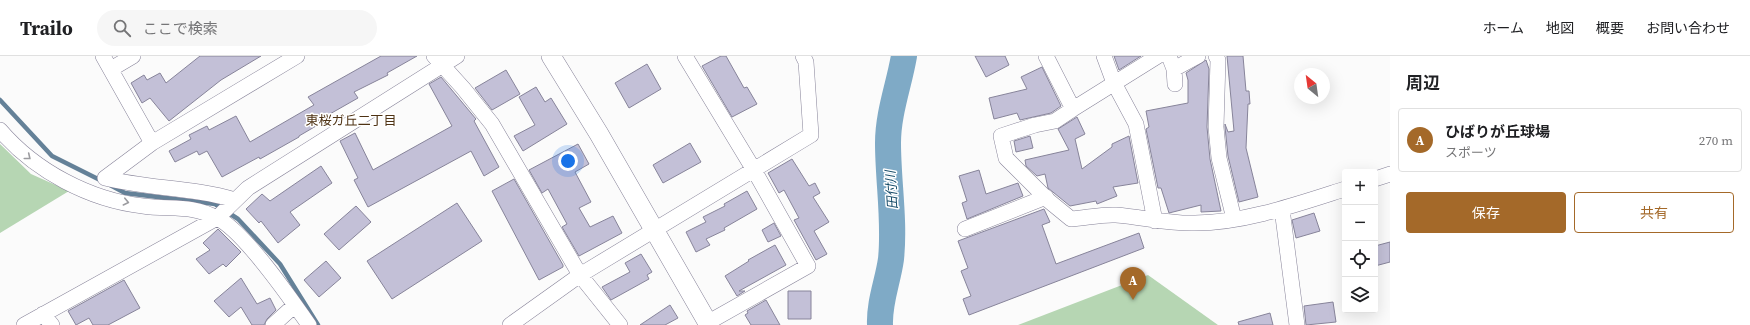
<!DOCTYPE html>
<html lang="ja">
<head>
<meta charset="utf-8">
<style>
	body { margin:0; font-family:"Source Serif 4","Noto Sans JP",serif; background:#f6f6f6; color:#202124 }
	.controls { position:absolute; right:12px; bottom:12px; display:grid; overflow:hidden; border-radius:4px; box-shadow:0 4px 16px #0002 }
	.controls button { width:36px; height:36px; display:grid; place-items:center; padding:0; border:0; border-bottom:1px solid #e0e0e0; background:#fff; color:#202124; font:20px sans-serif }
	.compass { position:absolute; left:1294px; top:12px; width:36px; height:36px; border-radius:50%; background:#fff; box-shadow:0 4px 16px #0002; rotate:331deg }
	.you { position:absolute; left:568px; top:105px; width:14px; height:14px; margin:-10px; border:3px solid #fff; border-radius:50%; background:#1a73e8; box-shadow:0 0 0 6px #1a73e833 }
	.badge { display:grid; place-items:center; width:26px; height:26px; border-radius:50%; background:#a46929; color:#fff; font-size:13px; font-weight:700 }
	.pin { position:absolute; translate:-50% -33px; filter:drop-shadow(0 1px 2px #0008) }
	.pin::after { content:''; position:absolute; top:21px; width:14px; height:12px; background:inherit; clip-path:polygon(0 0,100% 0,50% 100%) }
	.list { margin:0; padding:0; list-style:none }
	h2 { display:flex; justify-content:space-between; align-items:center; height:52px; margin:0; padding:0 16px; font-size:17px }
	h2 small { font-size:13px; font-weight:400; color:#757577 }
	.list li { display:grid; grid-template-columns:26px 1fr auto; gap:12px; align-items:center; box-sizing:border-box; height:64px; margin:0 8px 8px; padding:0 8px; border:1px solid #e0e0e0; border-radius:4px }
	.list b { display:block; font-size:15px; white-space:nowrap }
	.list p { margin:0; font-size:13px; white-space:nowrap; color:#757577 }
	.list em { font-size:13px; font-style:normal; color:#757577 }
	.actions { display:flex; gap:8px; padding:12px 16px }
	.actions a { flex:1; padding:9px 0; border:1px solid #a46929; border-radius:4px; text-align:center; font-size:14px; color:#a46929 }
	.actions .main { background:#a46929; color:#fff }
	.icon { flex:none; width:22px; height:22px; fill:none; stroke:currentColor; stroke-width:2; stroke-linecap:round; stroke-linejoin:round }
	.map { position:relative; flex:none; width:1390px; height:269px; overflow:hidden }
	header { display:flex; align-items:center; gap:24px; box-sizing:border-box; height:56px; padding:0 20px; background:#fff; border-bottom:1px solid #e0e0e0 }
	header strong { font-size:19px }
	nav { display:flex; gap:22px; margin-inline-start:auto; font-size:14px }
	.search { width:280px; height:36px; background:#f6f6f6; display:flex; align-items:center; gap:10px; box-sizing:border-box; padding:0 14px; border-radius:22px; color:#757577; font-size:15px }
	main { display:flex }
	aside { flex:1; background:#fff }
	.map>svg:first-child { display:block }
	.green { fill:#b6d6b3 }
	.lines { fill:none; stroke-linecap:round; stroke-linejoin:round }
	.stream { stroke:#648198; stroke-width:4.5 }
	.river { stroke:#7faac6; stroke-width:26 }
	.building { fill:#c3c0d7; stroke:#87849a }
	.minor-casing { stroke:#878399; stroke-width:16 }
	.tertiary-casing { stroke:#878399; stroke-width:20 }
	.minor { stroke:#fff; stroke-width:15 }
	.tertiary { stroke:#fff; stroke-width:19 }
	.oneway { stroke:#9c9ca0 }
	.labels { text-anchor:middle; stroke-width:3; stroke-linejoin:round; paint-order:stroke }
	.neighbourhood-label { font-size:13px; fill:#4e3213; stroke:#fff }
	.water-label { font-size:13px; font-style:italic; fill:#154b68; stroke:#fff }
</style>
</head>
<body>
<header>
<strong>Trailo</strong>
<div class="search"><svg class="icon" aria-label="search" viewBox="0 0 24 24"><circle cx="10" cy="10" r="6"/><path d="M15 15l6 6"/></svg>ここで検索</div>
<nav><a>ホーム</a><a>地図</a><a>概要</a><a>お問い合わせ</a></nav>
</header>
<main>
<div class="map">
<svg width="1390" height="269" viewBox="0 0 1390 269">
	<rect width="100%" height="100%" fill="#fbfbfb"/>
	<path class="green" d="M 0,88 L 31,118 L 69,135 L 0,177 Z
		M 1148,219 L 1218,269 L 1018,269 Z"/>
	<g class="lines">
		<path class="stream" d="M 0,44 L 52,100 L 102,125
			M 110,129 L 125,137 L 215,148 L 238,163 L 280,208 L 318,269"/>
		<path class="river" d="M 880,269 C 879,246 888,225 891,203 C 895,164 888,126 888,87 C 888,57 899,29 904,0"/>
	</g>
	<path class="building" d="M 200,0 L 261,0 L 221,24 L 169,65 L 150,42 L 142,47 L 131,27 L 144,19 L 147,24 L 160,17 L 166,27 Z
		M 381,0 L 417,0 L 387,17 L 388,19 L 354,36 L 358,42 L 314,67 L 316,70 L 299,80 L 299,81 L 260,103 L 259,101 L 222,121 L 207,95 L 199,99 L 197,95 L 175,106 L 169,95 L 191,83 L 189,79 L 207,70 L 209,74 L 236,60 L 250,86 L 314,49 L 308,41 Z
		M 721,0 L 726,0 L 744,32 L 747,31 L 757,48 L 732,61 L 702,10 Z
		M 975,0 L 1005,0 L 1009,9 L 986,21 Z
		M 1114,0 L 1141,0 L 1119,14 Z
		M 1227,0 L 1243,0 L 1246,35 L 1249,35 L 1250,48 L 1248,48 L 1246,92 L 1258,141 L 1239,146 L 1228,100 L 1225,71 L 1225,68 L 1228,76 L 1234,75 Z
		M 1206,4 L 1209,13 L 1207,71 L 1210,103 L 1221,155 L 1201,156 L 1201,149 L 1169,157 L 1161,132 L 1158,132 L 1146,73 L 1149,71 L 1146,55 L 1188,47 L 1188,24 L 1186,17 Z
		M 647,8 L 661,33 L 629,52 L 615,27 Z
		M 1042,11 L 1061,50 L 1051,57 L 1020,64 L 1017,57 L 994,63 L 989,42 L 1027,33 L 1021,21 Z
		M 506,14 L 520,38 L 492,54 L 475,32 Z
		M 441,21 L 476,63 L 474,65 L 499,111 L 484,120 L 471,95 L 368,151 L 354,124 L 358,122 L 340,85 L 355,77 L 373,114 L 452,70 L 429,28 Z
		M 536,31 L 545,46 L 551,42 L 567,68 L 523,95 L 514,80 L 535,69 L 519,41 Z
		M 1077,61 L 1085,78 L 1075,83 L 1082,113 L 1112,91 L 1112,88 L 1129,80 L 1138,127 L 1113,131 L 1117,140 L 1097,148 L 1096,145 L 1070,150 L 1048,132 L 1045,118 L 1037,120 L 1026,110 L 1025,104 L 1069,94 L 1058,73 Z
		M 1030,80 L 1033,92 L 1016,96 L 1014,85 Z
		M 690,87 L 701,106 L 663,127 L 653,109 Z
		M 578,88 L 589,108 L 575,116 L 591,146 L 579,152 L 590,171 L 613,160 L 622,177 L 579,200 L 562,171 L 567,168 L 548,133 L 542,137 L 529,114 Z
		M 792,103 L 809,130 L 815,127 L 820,137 L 813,141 L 829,166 L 814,175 L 827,198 L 816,204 L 794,164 L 799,162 L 784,134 L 779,137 L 768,117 Z
		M 321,110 L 332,127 L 290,156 L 300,169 L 278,187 L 261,165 L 259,167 L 246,153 L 262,138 L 270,145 Z
		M 979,114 L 986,138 L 1018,127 L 1023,140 L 967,163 L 962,147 L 967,145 L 959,120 Z
		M 514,123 L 563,209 L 563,211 L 539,224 L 492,135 Z
		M 747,135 L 757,153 L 724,172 L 725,174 L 706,183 L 710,189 L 696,196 L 686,176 L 706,166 L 703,161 L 725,150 L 724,148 Z
		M 457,147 L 482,185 L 392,243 L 367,205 Z
		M 356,150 L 371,166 L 339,194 L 324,178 Z
		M 1044,153 L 1050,166 L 1042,169 L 1056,208 L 1139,177 L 1144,192 L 969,259 L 963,243 L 971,240 L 961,215 L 968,212 L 958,185 Z
		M 1314,157 L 1320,175 L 1296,182 L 1292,164 Z
		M 774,167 L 781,180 L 768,186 L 762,174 Z
		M 218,173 L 241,196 L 226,211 L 223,208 L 209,218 L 196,203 L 210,194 L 203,187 Z
		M 1390,186 L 1390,206 L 1375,210 L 1375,190 Z
		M 775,189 L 786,209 L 739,235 L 745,235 L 737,240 L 725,220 L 749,205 L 748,204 Z
		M 641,198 L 652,216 L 647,219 L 649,223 L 611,244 L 602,231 L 630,216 L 625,207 Z
		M 326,205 L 341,222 L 319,241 L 304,224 Z
		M 241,222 L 257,248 L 270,242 L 276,254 L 267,263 L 264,269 L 252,269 L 241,251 L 229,261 L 214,245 Z
		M 124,224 L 140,252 L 108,269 L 93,269 L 89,262 L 76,269 L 68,255 Z
		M 788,235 L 811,235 L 811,263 L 788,263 Z
		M 766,244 L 780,269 L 751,269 L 745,259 L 748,257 L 747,255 Z
		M 1333,246 L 1336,266 L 1306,269 L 1304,250 Z
		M 670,249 L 678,262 L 665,269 L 640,269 Z
		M 1270,257 L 1273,269 L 1239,269 L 1238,266 Z"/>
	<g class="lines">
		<defs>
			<path id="minor" d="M 103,0 L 152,87
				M 434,0 L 463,32 L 492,68 L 580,219 L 620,269
				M 685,0 L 754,114 L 808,210 L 707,267
				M 1046,0 L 1073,53 L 1055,65 L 1035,69 L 1001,80 L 1006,102 L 1049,145 L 1071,163 C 1086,162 1102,158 1116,159 C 1143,161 1168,168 1195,167 C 1244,167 1298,148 1345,133
				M 1104,0 L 1114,27 L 1136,68 L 1155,165
				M 1169,0 L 1174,13 L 1175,28
				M 1216,0 L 1218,4 L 1216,71 L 1219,102 L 1234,163
				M 111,13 L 133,0
				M 1174,13 L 1198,0
				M 1073,53 L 1158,0
				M 0,74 C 35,115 90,144 143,150 C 170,154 191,148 217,162 C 244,175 291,243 309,269
				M 105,122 L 152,87 L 297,0
				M 105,122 C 148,133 192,131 235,144
				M 1375,123 L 1390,118
				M 1282,153 L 1297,269
				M 965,173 L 1046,141
				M 43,258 L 52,269
				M 24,269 L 217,162 L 248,132 L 457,0
				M 273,269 L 295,249
				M 510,269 L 580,219 L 811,79 L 806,6 L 803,0"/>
			<path id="tertiary" d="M 551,0 L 599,78 L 709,269"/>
		</defs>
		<use href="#minor" class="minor-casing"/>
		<use href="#tertiary" class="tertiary-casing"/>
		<use href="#minor" class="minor"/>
		<use href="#tertiary" class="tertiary"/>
	</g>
	<defs><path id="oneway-chevron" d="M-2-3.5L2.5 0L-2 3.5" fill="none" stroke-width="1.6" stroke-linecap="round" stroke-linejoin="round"/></defs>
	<g class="oneway">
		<use href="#oneway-chevron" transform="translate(28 101) rotate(39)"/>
		<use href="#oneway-chevron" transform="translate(126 146) rotate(13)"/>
	</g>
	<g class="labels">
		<g class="neighbourhood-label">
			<text x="351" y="69">東桜ガ丘二丁目</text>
		</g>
		<g class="water-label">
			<text transform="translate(891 134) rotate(-94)" y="5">田付川</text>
		</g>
	</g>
</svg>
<div class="controls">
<button>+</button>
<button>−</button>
<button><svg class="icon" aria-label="locate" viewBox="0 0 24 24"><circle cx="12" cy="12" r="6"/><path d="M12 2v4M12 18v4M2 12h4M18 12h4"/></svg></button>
<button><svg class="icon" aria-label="layers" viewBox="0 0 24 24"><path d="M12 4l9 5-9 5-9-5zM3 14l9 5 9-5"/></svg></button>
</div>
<svg class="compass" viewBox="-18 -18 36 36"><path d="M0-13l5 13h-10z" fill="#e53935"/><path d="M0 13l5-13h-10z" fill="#757577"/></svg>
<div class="you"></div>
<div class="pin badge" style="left:1133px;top:244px">A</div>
</div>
<aside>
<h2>周辺<small></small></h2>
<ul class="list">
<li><span class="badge">A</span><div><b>ひばりが丘球場</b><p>スポーツ</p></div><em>270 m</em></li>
</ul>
<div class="actions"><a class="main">保存</a><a>共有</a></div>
</aside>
</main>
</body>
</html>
